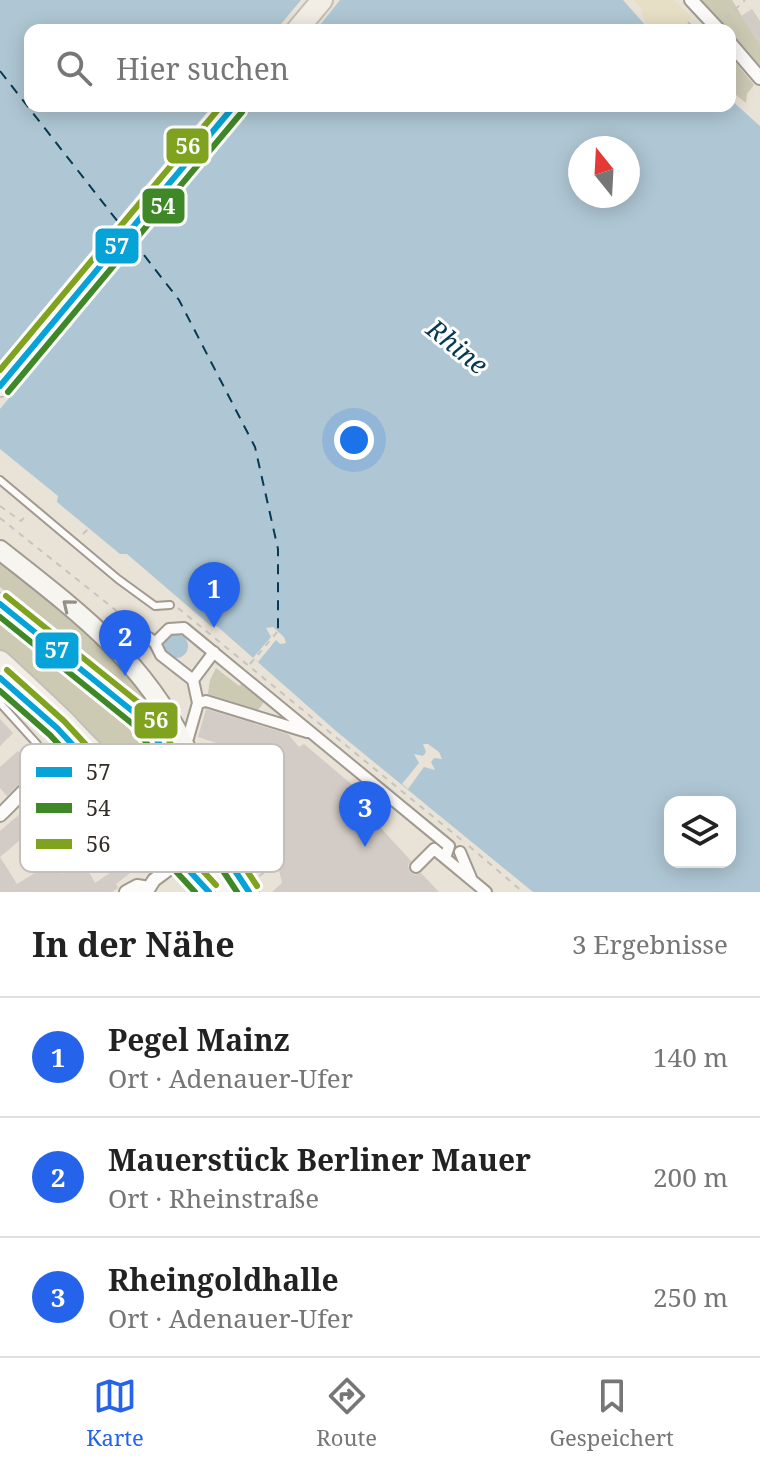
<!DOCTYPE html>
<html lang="de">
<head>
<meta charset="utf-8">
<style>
	body { margin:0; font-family:"Noto Serif",serif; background:#f2f2f2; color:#222 }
	.controls { position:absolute; right:24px; bottom:24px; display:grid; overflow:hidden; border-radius:16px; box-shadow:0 4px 20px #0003 }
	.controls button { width:72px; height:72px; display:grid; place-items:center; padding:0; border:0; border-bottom:2px solid #e0e0e0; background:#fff; color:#222; font:40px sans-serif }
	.compass { position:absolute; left:568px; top:136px; width:72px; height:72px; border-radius:50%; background:#fff; box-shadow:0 4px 20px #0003; rotate:342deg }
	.you { position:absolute; left:354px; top:440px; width:28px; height:28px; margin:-20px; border:6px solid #fff; border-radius:50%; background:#1a73e8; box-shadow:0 0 0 12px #1a73e833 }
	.badge { display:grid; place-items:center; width:52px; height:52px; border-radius:50%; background:#2563eb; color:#fff; font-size:26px; font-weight:700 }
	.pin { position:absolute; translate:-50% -66px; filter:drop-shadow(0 2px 4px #0008) }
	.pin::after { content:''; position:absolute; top:42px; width:28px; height:24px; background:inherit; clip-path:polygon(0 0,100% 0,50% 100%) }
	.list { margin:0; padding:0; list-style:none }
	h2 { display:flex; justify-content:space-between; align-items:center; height:104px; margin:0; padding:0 32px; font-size:34px }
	h2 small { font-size:26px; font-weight:400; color:#767676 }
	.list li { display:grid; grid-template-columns:52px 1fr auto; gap:24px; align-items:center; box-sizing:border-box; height:120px; padding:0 32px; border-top:2px solid #e0e0e0 }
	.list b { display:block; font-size:30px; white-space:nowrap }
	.list p { margin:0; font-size:26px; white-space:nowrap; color:#767676 }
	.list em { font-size:26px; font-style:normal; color:#767676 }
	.icon { flex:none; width:44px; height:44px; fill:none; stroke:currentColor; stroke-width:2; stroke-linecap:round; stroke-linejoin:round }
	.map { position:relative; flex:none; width:760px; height:892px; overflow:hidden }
	.search { position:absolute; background:#fff; box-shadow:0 4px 20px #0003; left:24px; right:24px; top:24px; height:88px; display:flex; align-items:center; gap:20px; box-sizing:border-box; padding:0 28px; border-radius:16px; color:#767676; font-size:30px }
	.sheet { height:464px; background:#fff }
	nav { display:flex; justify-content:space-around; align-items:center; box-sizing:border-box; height:112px; border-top:2px solid #e0e0e0; background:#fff; font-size:22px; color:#767676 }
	nav a { display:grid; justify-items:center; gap:4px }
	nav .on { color:#2563eb }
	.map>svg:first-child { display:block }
	.green { fill:#cccab3 }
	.sand { fill:#e7dfc5 }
	.water { fill:#afc7d4; fill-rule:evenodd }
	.pier { fill:#e9e2d6 }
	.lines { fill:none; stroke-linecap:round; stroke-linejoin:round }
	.ferry { stroke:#073952; stroke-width:2; stroke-dasharray:10 8; stroke-linecap:butt }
	.building { fill:#d3cbc5 }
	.service-casing { stroke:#a09a91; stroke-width:10 }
	.pedestrian-casing { stroke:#a09a91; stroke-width:14 }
	.minor-casing { stroke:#a09a91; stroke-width:16 }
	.secondary-casing { stroke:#a09a91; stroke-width:22 }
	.primary-casing { stroke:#c2bfb9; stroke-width:24 }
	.path { stroke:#c6c4c0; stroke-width:2; stroke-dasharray:6 6; stroke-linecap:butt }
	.service { stroke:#fcfbf9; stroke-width:6 }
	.pedestrian { stroke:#fcfbf9; stroke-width:10 }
	.minor { stroke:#fcfbf9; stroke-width:12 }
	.secondary { stroke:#f7f5f0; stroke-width:18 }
	.primary { stroke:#f2eee6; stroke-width:20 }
	.bus-1-casing { stroke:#fff; stroke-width:12 }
	.bus-2-casing { stroke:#fff; stroke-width:12 }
	.bus-3-casing { stroke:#fff; stroke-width:12 }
	.bus-1 { stroke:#05a3d7; stroke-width:6 }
	.bus-2 { stroke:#3f8827; stroke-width:6 }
	.bus-3 { stroke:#80a31f; stroke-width:6 }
	.oneway { stroke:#94918a }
	.labels { text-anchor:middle; stroke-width:6; stroke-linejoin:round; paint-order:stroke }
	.water-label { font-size:26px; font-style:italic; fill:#073952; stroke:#fff }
	.key { fill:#fff; stroke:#c2c0be; stroke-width:2 }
	.key-label { font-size:22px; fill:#322d25 }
	.line-badge { stroke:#fff; stroke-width:3 }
	.badge-label { font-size:22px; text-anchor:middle; font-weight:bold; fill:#fff }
</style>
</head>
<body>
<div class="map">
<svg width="760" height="892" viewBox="0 0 760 892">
	<rect width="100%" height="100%" fill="#e9e2d6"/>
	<path class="green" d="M 700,0 L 732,0 L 760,45 L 760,70 L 730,35 L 730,30 L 726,30 Z
		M 730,63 L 736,63 L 754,85 L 747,94 L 746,103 L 730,90 Z
		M 0,558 L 110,651 L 161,716 L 158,718 L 0,587 Z
		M 0,618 L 144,736 C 150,749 148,759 137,767 L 120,765 L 0,651 Z
		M 216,668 L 239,686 L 242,683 L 264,702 L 258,710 L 208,694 L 210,680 Z
		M 203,841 L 208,841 L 214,848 L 228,878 L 195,849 Z"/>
	<path class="sand" d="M 634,0 L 674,0 L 692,17 L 684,28 L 661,30 L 657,27 L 647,28 L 641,8 Z"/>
	<path class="water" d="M 0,0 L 623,0 L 647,27 L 652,25 L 661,30 L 30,30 L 30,106 L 730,106 L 730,99 L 760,126 L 760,892 L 533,892 L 336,731 L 218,627 L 214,625 L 212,627 L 127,554 L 120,554 L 57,502 L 58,496 L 0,449 ZM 580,148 L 628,148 L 628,196 L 580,196 ZM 161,171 L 183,189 L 179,197 L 154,179 L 157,172 ZM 53,302 L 75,319 L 71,327 L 68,328 L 46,307 ZM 670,802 L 730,802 L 730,862 L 670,862 Z
		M164 646a12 12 0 1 1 24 0a12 12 0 1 1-24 0Z"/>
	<path class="pier" d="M 301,0 L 340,0 L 316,30 L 276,30 Z
		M 212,106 L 252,106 L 0,409 L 0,361 Z
		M 273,627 L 284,637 L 286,643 L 280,644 L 276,640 L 258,662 L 253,658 L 271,637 L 266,628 Z
		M 423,744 L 428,744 L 439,752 L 442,759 L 434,758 L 431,762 L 435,770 L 424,767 L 408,789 L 402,784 L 419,763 L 414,754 L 423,756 L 426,752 Z"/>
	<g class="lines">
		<path class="ferry" d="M 0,71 L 122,227
			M 133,241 L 179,300 L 255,447 L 278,549 L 278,631"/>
	</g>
	<path class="building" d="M 752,9 L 760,21 L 760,45 L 741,16 Z
		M 206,709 L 288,734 L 299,747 L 304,744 L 389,816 L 380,827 L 411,861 L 408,866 L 410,872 L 415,875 L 421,873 L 439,892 L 272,892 L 282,883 L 278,866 L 248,832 L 269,813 L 264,786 L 253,783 L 251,776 L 269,760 L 198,737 Z
		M 0,719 L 13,733 L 0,746 Z
		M 18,751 L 34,769 L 7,796 L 0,788 L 0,767 Z
		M 22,812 L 62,874 L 83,861 L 95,883 L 123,864 L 110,847 L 86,866 L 75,850 L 113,822 L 143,863 L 116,884 L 118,888 L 112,892 L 0,892 L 0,857 L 17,884 L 38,871 L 19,841 L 0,857 L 0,831 Z"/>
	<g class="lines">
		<defs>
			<path id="service" d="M 0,480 L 118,579 L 155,606 L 170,605
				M 0,678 L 57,728 L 209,892
				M 15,690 L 0,703 L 37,744
				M 164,760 L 191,815
				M 96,775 C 103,801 138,846 167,843
				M 177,839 L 189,827 L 189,812
				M 75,842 L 117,811"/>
			<path id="pedestrian" d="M 149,638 L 155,643 L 169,629 L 184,628 L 449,846 L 445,858 L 486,892
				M 155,643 L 161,655 L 193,680
				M 198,703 L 206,701 L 307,732
				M 188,738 L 198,703 L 193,680 L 214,652
				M 460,852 L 471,878
				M 416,867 L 434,849 L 445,858"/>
			<path id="minor" d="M 691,0 L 719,30
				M 730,43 L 760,78
				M 53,713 L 58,739 L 54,765
				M 0,815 C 27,790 55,749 95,756
				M 149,888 L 154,880 L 189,854 L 190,845 L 197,836 L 209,835 L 220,849
				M 126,892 L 137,886 L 149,888"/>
			<path id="secondary" d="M 0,550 C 73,608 140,656 183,742 C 207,791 219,846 249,892
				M 155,730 C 183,755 184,797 209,825
				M 106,765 L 175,840 L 229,892"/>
			<path id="primary" d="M 297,30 L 322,0
				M 0,386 L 234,106
				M 0,604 L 141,718 C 147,726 156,735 159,744 C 166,764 145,782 126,774 C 102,764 82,740 64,721 C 43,701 22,681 0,661"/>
		</defs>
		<use href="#service" class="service-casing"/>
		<use href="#pedestrian" class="pedestrian-casing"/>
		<use href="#minor" class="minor-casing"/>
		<use href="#secondary" class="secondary-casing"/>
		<use href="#primary" class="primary-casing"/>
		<path class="path" d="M 726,18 L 745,0
			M 688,22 L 695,30
			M 0,506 L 21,521 L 26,515
			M 0,518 L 143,632
			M 83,534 L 89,528
			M 178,608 L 464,842
			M 250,664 L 278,631
			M 54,779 L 63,784 L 86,785
			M 54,780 L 66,794 L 89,786
			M 469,846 L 523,892
			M 259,876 L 265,872"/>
		<use href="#service" class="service"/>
		<use href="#pedestrian" class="pedestrian"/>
		<use href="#minor" class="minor"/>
		<use href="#secondary" class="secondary"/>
		<use href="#primary" class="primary"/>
		<defs>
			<path id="bus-1" d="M 0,386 L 234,106
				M 0,604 L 141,718 L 159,743 L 189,812 L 218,845 L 249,892
				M 0,678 L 57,728 L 209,892"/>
			<path id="bus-2" d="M 8,392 L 242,112
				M 0,617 L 134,725 L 150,748 L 180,817 L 210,851 L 237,892
				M 0,691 L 50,735 L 195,892"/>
			<path id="bus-3" d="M 0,370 L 221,106
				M 6,596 L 149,711 L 168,738 L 197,806 L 226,839 L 257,886
				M 7,670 L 64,721 L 216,885"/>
		</defs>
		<use href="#bus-1" class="bus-1-casing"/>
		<use href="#bus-2" class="bus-2-casing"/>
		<use href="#bus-3" class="bus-3-casing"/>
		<use href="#bus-1" class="bus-1"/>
		<use href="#bus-2" class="bus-2"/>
		<use href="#bus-3" class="bus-3"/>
	</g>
	<defs><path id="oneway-chevron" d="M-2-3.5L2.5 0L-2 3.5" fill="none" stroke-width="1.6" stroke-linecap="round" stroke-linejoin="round" transform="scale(2)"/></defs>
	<use class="oneway" href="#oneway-chevron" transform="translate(68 605) rotate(-141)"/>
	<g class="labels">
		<g class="water-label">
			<text transform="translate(457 347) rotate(39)" y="9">Rhine</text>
		</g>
	</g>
	<rect x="20" y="744" width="264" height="128" rx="12" class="key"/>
	<rect x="36" y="767" width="36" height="10" fill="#05a3d7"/>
	<rect x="36" y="803" width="36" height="10" fill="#3f8827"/>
	<rect x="36" y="839" width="36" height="10" fill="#80a31f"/>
	<g class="key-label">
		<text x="86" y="780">57</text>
		<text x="86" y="816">54</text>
		<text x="86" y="852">56</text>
	</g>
	<g class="line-badge">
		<rect x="165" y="127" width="45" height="38" rx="8" fill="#80a31f"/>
		<rect x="141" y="187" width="45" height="38" rx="8" fill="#3f8827"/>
		<rect x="94" y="227" width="46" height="38" rx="8" fill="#05a3d7"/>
		<rect x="34" y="631" width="46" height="39" rx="8" fill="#05a3d7"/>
		<rect x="133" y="701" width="46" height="39" rx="8" fill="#80a31f"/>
	</g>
	<g class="badge-label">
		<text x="188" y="154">56</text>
		<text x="163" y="214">54</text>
		<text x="117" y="254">57</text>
		<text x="57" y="658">57</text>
		<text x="156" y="728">56</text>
	</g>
</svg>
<div class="controls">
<button><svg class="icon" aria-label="layers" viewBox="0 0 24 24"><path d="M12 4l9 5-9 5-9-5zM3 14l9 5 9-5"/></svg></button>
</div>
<svg class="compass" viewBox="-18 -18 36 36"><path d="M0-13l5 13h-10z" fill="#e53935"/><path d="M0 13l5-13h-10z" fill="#767676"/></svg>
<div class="you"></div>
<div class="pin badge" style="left:214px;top:628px">1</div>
<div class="pin badge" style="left:125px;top:676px">2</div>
<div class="pin badge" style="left:365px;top:847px">3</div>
<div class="search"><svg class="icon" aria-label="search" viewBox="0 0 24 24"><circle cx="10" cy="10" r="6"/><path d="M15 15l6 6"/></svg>Hier suchen</div>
</div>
<section class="sheet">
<h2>In der Nähe<small>3 Ergebnisse</small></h2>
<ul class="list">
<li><span class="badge">1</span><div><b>Pegel Mainz</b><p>Ort · Adenauer-Ufer</p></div><em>140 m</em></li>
<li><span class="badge">2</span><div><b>Mauerstück Berliner Mauer</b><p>Ort · Rheinstraße</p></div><em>200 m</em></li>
<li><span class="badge">3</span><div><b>Rheingoldhalle</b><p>Ort · Adenauer-Ufer</p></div><em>250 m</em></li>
</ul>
</section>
<nav>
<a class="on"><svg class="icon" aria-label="map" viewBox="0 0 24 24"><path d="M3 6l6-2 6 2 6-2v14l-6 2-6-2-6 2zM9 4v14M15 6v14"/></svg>Karte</a>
<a><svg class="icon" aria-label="directions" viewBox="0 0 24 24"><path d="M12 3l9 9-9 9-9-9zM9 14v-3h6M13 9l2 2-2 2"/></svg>Route</a>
<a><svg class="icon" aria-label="saved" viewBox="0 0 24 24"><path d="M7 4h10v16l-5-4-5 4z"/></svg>Gespeichert</a>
</nav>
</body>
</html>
